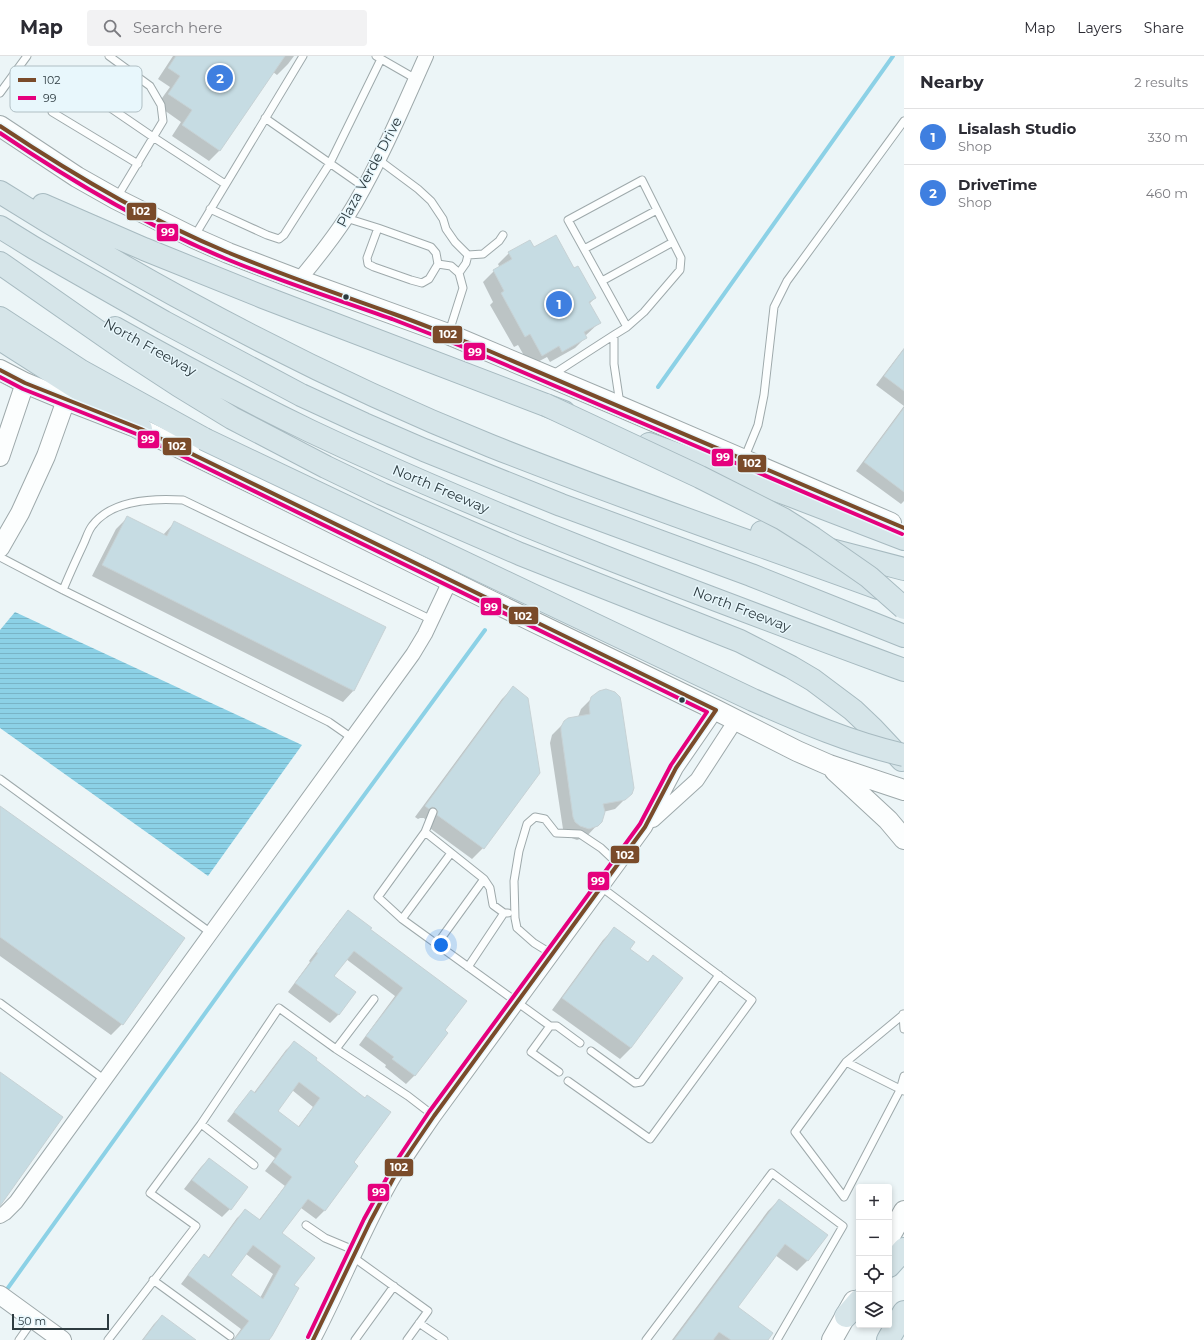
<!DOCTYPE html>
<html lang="en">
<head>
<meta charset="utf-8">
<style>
	body { margin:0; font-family:Montserrat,sans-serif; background:#f2f2f3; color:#2b2b33 }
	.controls { position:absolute; right:12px; bottom:12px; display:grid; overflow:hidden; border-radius:4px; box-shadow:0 2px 6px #0003 }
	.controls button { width:36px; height:36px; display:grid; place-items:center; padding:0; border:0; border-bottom:1px solid #e1e1e2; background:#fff; color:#2b2b33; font:20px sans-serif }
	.scale { position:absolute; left:12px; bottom:10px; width:97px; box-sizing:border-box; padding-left:4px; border:2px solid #2d3b40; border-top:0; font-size:11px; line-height:14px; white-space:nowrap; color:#2d3b40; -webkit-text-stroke:3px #e8f7fc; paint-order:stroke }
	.you { position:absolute; left:441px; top:889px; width:14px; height:14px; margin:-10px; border:3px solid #fff; border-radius:50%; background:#1a73e8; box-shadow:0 0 0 6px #1a73e833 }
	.badge { display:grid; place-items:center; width:26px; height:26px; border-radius:50%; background:#707c80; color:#fff; font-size:13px; font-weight:700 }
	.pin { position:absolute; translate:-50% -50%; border:2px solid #fff; box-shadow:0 1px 4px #0006 }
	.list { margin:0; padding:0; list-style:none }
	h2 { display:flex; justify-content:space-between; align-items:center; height:52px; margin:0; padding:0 16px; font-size:17px }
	h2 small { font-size:13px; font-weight:400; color:#7c7c81 }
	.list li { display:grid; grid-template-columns:26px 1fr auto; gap:12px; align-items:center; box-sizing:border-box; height:56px; padding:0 16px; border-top:1px solid #e1e1e2 }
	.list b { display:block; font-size:15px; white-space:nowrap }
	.list p { margin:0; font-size:13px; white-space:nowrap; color:#7c7c81 }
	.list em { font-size:13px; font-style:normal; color:#7c7c81 }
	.icon { flex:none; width:22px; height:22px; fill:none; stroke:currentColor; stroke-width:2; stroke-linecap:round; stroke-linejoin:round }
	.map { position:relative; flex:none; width:904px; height:1284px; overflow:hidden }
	header { display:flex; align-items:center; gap:24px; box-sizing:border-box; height:56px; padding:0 20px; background:#fff; border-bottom:1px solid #e1e1e2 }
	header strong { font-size:19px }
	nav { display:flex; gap:22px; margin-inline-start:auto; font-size:14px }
	.search { width:280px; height:36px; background:#f2f2f3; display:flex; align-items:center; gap:10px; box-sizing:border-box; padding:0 14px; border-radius:4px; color:#7c7c81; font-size:15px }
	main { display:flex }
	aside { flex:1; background:#fff }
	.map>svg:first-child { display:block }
	.water { fill:url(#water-rules) }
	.shadow { fill:#0003; fill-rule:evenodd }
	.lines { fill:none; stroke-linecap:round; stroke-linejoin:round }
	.stream { stroke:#8cd1e6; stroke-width:4 }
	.building { fill:#c6dce3; stroke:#c7d2d5; fill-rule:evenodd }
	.service-casing { stroke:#9ea9ab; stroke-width:9 }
	.minor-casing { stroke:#9ea9ab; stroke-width:16 }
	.tertiary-casing { stroke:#9ea9ab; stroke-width:20 }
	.secondary-casing { stroke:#9ea9ab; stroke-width:22 }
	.motorway-casing { stroke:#a7bac0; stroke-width:24 }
	.service { stroke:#fcfefe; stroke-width:7 }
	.minor { stroke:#fcfefe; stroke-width:14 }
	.tertiary { stroke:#fcfefe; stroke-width:18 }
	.secondary { stroke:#fcfefe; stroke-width:20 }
	.motorway { stroke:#d6e5e9; stroke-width:22 }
	.motorway-bridge-casing { stroke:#a7bac0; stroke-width:24; stroke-linecap:butt }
	.motorway-bridge { stroke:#d6e5e9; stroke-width:22 }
	.bus-1-casing { stroke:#e8f7fc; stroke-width:7 }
	.bus-2-casing { stroke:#e8f7fc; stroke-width:7 }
	.bus-1 { stroke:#7a4b2a; stroke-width:4 }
	.bus-2 { stroke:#e5007d; stroke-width:4 }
	.bus-dot { fill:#2d3b40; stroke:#e8f7fc; stroke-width:1.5 }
	.labels { text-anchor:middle; stroke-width:3; stroke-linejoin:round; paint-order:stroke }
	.street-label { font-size:14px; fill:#2d3b40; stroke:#e8f7fc }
	.key { fill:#e8f7fc; stroke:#b0bfc4; stroke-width:1 }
	.key-label { font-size:11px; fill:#2d3b40 }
	.line-badge { stroke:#e8f7fc; stroke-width:1.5 }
	.badge-label { font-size:11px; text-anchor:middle; font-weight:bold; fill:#fff }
</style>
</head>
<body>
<header>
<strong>Map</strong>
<div class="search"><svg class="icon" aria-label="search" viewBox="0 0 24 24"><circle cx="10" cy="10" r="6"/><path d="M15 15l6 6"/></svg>Search here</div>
<nav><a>Map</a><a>Layers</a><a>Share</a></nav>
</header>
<main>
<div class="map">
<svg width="904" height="1284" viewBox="0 0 904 1284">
	<defs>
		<pattern id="water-rules" width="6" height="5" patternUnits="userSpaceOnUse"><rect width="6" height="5" fill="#8cd1e6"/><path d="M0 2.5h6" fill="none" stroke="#79b4c6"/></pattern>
	</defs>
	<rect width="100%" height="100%" fill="#ecf5f7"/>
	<path class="water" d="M 15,556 L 302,689 L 208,820 L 0,672 L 0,574 Z"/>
	<path class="shadow" d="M 173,0 L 294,0 L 288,8 L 277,19 L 273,16 L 220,94 L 209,105 L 172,80 L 181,66 L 157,49 L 170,31 L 158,23 Z
		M 534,192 L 574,213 L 595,242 L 589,248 L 599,267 L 585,280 L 586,281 L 575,292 L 550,306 L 547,301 L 530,310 L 518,289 L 514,291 L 490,249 L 493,246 L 483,226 L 494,215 L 500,212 L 498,208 L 509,197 Z
		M 904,292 L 904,350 L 876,329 Z
		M 904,350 L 904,445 L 901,448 L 856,415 Z
		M 127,462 L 163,479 L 174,467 L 354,634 L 343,646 L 92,520 L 116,473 Z
		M 513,632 L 539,716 L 483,792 L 472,803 L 427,770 L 427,766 L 424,762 L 420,762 L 418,763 L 415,761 L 502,643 Z
		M 592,642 L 627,741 L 615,753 L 603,756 L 601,765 L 586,781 L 577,784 L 569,781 L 565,777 L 563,773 L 550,687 L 552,679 L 568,663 L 578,661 L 581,653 Z
		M 0,751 L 122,968 L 111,979 L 0,900 Z
		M 349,855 L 369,873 L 443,975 L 446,977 L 414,1020 L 406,1028 L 385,1011 L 386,1009 L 359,989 L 395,940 L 346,903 L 333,921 L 354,936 L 338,959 L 330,967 L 288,936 L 310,906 L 309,905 L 340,864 Z
		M 614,873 L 629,893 L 647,907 L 653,901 L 631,992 L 620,1003 L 552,954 L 603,884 Z
		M 295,986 L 314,1004 L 352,1107 L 357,1110 L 324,1155 L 316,1163 L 301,1152 L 281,1178 L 293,1230 L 268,1284 L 233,1284 L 241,1273 L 181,1228 L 196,1208 L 204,1200 L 208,1202 L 237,1162 L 246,1154 L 259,1164 L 285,1130 L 265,1115 L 275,1102 L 227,1065 L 243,1044 L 251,1036 L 253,1038 L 286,994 ZM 292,1034 L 313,1051 L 298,1071 L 276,1055 ZM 246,1198 L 273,1218 L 260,1242 L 230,1219 Z
		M 209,1103 L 230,1153 L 222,1161 L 184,1133 L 201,1111 Z
		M 779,1144 L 808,1204 L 797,1215 L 775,1199 L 736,1251 L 767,1284 L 672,1284 L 768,1155 Z
		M 162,1260 L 194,1284 L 142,1284 L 154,1268 Z"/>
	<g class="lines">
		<path class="stream" d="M 658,331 L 893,0
			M 5,1236 L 234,917 L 485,574"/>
	</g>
	<path class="building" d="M 176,0 L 285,0 L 220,95 L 182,69 L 192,54 L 168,38 L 180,20 L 168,12 Z
		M 556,179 L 574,212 L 578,210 L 596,242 L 589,246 L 601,267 L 584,276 L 587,282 L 562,296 L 559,290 L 542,300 L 530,278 L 525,281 L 501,237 L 504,235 L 493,214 L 512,203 L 508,196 L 530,184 L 534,191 Z
		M 904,293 L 904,335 L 884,320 Z
		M 904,352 L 904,436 L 864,406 Z
		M 127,460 L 167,480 L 174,465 L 386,571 L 354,635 L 102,509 Z
		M 513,630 L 528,642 L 540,717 L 484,793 L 437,759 L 438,755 L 435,752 L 432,751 L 429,753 L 425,750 Z
		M 606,633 L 615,636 L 620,641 L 621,646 L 634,732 L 632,738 L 625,744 L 603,748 L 605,756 L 602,766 L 598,770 L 589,773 L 580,770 L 575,766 L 573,761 L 561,675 L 561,671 L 564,665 L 568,662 L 590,658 L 589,649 L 591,641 L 599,635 Z
		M 0,750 L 185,882 L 123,969 L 0,881 Z
		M 348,854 L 372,872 L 370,873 L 467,945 L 445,974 L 448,977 L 415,1020 L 392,1003 L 394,1001 L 366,980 L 403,932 L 354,895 L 334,920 L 356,936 L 339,959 L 295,927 L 318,897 L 316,896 Z
		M 614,871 L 635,886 L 630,893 L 648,906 L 653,899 L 683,922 L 631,992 L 562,942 Z
		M 294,985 L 317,1002 L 316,1004 L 365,1042 L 367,1039 L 391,1056 L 354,1106 L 358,1110 L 325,1155 L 308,1143 L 282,1177 L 315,1202 L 294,1229 L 299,1232 L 272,1280 L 269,1284 L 234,1284 L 249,1265 L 188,1219 L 204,1198 L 209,1202 L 245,1153 L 260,1164 L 292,1121 L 273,1106 L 282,1093 L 234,1056 L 251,1034 L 255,1037 ZM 299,1026 L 320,1042 L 299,1071 L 278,1055 ZM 253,1189 L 281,1210 L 263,1243 L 231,1219 Z
		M 0,1016 L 63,1061 L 0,1150 Z
		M 209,1102 L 248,1131 L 231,1154 L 192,1124 Z
		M 779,1143 L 828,1179 L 808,1205 L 785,1188 L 738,1251 L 773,1277 L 768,1284 L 731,1284 L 719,1276 L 713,1284 L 674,1284 Z
		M 162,1259 L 196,1284 L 143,1284 Z"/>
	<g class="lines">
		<defs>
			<path id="service" d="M 109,0 L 150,30 L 161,49 L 163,65 L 116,143
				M 376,0 L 416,23
				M 0,37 L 27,0
				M 265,62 L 364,131
				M 379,104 L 418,133 L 431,145 L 443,163 L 446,173 L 455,186 L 468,199 L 466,207 L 459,217
				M 138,108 L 52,56 L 53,47 L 65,30 L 71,28 L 77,29 L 153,81 L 225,128
				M 210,153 L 267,179 L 279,183 L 284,179 L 330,107 L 381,3
				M 346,162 L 378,172 L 431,191 L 436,197 L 438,208 L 429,223 L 422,227 L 411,224 L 374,211 L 368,208 L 367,202 L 378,172
				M 194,181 L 303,0
				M 584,193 L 657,154
				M 468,199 L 483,198 L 499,185 L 503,179
				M 438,208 L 451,210 L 459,217 L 463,232 L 449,276
				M 602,225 L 673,186
				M 614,279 L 614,308 L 620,348
				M 552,319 L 614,279 L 627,271 L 644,256 L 680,214 L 681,202 L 642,124 L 568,164 L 627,271
				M 744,403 L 758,369 L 764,339 L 774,251 L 787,225 L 904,65
				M 0,501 L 63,534 L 329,666 L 352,682
				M 63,534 C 69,519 76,504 83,489 C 86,483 88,475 92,470 C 111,444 153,442 183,444 L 432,564
				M 0,723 L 211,877
				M 433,756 L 425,776 L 378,841 L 402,863 L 550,970 L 531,996 L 559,1016
				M 425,776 L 484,823 L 437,888
				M 484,823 L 490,832 L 493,849 L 504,857 L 508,857
				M 402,863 L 451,797
				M 552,898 L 534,887 L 517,872 L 515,862 L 514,825 L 519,795 L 527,768 L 535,761 L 545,763 L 556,777 L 580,778 L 601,792 L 618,808
				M 468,911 L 504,857
				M 0,947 L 105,1024
				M 903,958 L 904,973
				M 904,958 L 846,1006 L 795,1076 L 844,1141 L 900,1034 L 904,1020
				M 550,970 L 557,970 L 580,987
				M 336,993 L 374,943
				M 591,995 L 635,1027 L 641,1026 L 719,919
				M 846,1006 L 904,1035
				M 568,1025 L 650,1083 L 752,944 L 601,831
				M 201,1068 L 254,1109
				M 306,1169 L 325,1182 L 356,1195
				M 353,1201 L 428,1255 L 407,1284
				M 153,1224 L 230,1280
				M 419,1267 L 444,1284
				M 19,1284 L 33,1264
				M 108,1284 L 196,1170 L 150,1137 L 201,1068 L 279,952 L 336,993 L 408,1040 L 434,1060
				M 355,1284 L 394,1230
				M 646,1284 L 772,1117 L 843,1170 L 777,1284"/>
			<path id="minor" d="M 299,224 C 320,199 340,174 356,146 C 383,99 404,49 426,0
				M 653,764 L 697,724 L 736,664
				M 0,1160 L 5,1157 L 16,1146 L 413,598 L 425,578 L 450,525
				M 313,1284 C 340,1233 361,1178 390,1127 C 403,1104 419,1082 434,1060 L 645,771 L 676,712 L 716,654"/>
			<path id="tertiary" d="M 0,401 L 25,327
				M 0,492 L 20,457 L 46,400 L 66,344
				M 0,1239 L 62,1284"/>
			<path id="secondary" d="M 0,70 L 77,121 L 116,143 L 194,182 L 228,197 L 299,224 L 448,278 L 621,351 L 891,467
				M 0,314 L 25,327 L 66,344 L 141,373 L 252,427 L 493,546 L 716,654 L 797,695 L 829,709 L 904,734
				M 835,715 L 888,764 L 904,783
				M 889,1182 L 904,1155
				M 832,1284 L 854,1245"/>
			<path id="motorway" d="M 0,136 C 156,234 320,321 491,390 C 619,441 749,485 878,532
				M 43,149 L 144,193 L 263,241 L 564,356
				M 0,171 L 34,192 L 164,266 L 301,339 L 364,368 L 424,394 L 561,449 L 751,519 L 904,580
				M 0,207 L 129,297 L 178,329 L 232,362 L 326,411 L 382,438 L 520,498 L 740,585 L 791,611 L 813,624 L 853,654 L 873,673 L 902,704
				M 0,262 L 81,315 L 204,383
				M 115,272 C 179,308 244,343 310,375 C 503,466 704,540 904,614
				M 0,283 L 141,373
				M 649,388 L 792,440 L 904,483
				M 762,476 L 904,513
				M 889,1210 L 904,1193
				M 846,1260 L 859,1245
				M 888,1284 L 904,1256"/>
		</defs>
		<use href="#service" class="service-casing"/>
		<use href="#minor" class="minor-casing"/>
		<use href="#tertiary" class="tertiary-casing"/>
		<use href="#secondary" class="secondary-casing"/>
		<use href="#motorway" class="motorway-casing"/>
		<use href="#service" class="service"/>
		<use href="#minor" class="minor"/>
		<use href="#tertiary" class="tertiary"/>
		<use href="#secondary" class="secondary"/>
		<use href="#motorway" class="motorway"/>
		<defs>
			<path id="motorway-bridge" d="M 546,349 L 700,421 L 783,463 L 813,482 L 869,521 L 904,552
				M 204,383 L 753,644 C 803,666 851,687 904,699"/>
		</defs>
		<use href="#motorway-bridge" class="motorway-bridge-casing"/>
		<use href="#motorway-bridge" class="motorway-bridge"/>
		<defs>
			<path id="bus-1" d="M 0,70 C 72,118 147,163 227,196 C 282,219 338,238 394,258 C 425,269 456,282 487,294 L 904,472
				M 0,314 L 25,327 L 141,373 L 716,654 L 676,712 L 645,771 L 434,1060 L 400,1110 L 370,1166 L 313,1284"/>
			<path id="bus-2" d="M 0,77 C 71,125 145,169 224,202 C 279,225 336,243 392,263 C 423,275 454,287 485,300 L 902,478
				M 0,321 L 23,333 L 139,379 L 707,656 L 671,709 L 640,768 L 429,1056 L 395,1107 L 364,1163 L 308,1281"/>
		</defs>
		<use href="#bus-1" class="bus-1-casing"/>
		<use href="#bus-2" class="bus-2-casing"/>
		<use href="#bus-1" class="bus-1"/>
		<use href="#bus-2" class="bus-2"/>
	</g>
	<g class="bus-dot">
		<circle cx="346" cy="241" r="3.5"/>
		<circle cx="682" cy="644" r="3.5"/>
	</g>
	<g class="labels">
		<g class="street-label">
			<text transform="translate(369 116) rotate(-62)" y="5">Plaza Verde Drive</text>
			<text transform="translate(150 291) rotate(29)" y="5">North Freeway</text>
			<text transform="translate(441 433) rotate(23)" y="5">North Freeway</text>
			<text transform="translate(742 553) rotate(21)" y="5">North Freeway</text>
		</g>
	</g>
	<rect x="10" y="10" width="132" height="46" rx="6" class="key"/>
	<rect x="18" y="22" width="18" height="4" fill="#7a4b2a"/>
	<rect x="18" y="40" width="18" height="4" fill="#e5007d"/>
	<g class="key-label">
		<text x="43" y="28">102</text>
		<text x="43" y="46">99</text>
	</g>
	<g class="line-badge">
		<rect x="126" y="146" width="31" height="19" rx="4" fill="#7a4b2a"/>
		<rect x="156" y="167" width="23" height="19" rx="4" fill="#e5007d"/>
		<rect x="432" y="269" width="31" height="19" rx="4" fill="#7a4b2a"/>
		<rect x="463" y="286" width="23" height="19" rx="4" fill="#e5007d"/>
		<rect x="137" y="374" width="23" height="19" rx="4" fill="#e5007d"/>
		<rect x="162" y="381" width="30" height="19" rx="4" fill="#7a4b2a"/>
		<rect x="711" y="392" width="23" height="19" rx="4" fill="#e5007d"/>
		<rect x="737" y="398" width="30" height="19" rx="4" fill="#7a4b2a"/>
		<rect x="480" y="541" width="22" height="19" rx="4" fill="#e5007d"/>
		<rect x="508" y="550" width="31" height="19" rx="4" fill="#7a4b2a"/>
		<rect x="610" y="789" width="30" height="19" rx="4" fill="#7a4b2a"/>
		<rect x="587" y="815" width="23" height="20" rx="4" fill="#e5007d"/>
		<rect x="384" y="1102" width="30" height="19" rx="4" fill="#7a4b2a"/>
		<rect x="367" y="1127" width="23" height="19" rx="4" fill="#e5007d"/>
	</g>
	<g class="badge-label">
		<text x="141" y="159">102</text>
		<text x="168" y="180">99</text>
		<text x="448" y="282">102</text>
		<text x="475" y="300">99</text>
		<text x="148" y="387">99</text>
		<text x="177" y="394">102</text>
		<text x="723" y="405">99</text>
		<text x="752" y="411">102</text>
		<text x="491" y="555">99</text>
		<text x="523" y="564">102</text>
		<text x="625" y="803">102</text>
		<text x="598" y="829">99</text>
		<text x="399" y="1115">102</text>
		<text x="379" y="1140">99</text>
	</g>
</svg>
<div class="controls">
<button>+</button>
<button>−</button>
<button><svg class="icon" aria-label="locate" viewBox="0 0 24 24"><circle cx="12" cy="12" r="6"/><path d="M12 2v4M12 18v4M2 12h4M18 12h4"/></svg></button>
<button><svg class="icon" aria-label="layers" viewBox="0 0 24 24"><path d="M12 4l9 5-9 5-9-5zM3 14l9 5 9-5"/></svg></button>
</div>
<div class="scale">50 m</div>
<div class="you"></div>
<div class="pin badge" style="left:559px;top:248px;background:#3f7fe0">1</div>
<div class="pin badge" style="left:220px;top:22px;background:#3f7fe0">2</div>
</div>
<aside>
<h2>Nearby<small>2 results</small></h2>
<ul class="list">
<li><span class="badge" style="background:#3f7fe0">1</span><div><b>Lisalash Studio</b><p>Shop</p></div><em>330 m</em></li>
<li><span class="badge" style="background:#3f7fe0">2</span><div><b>DriveTime</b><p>Shop</p></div><em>460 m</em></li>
</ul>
</aside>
</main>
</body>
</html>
